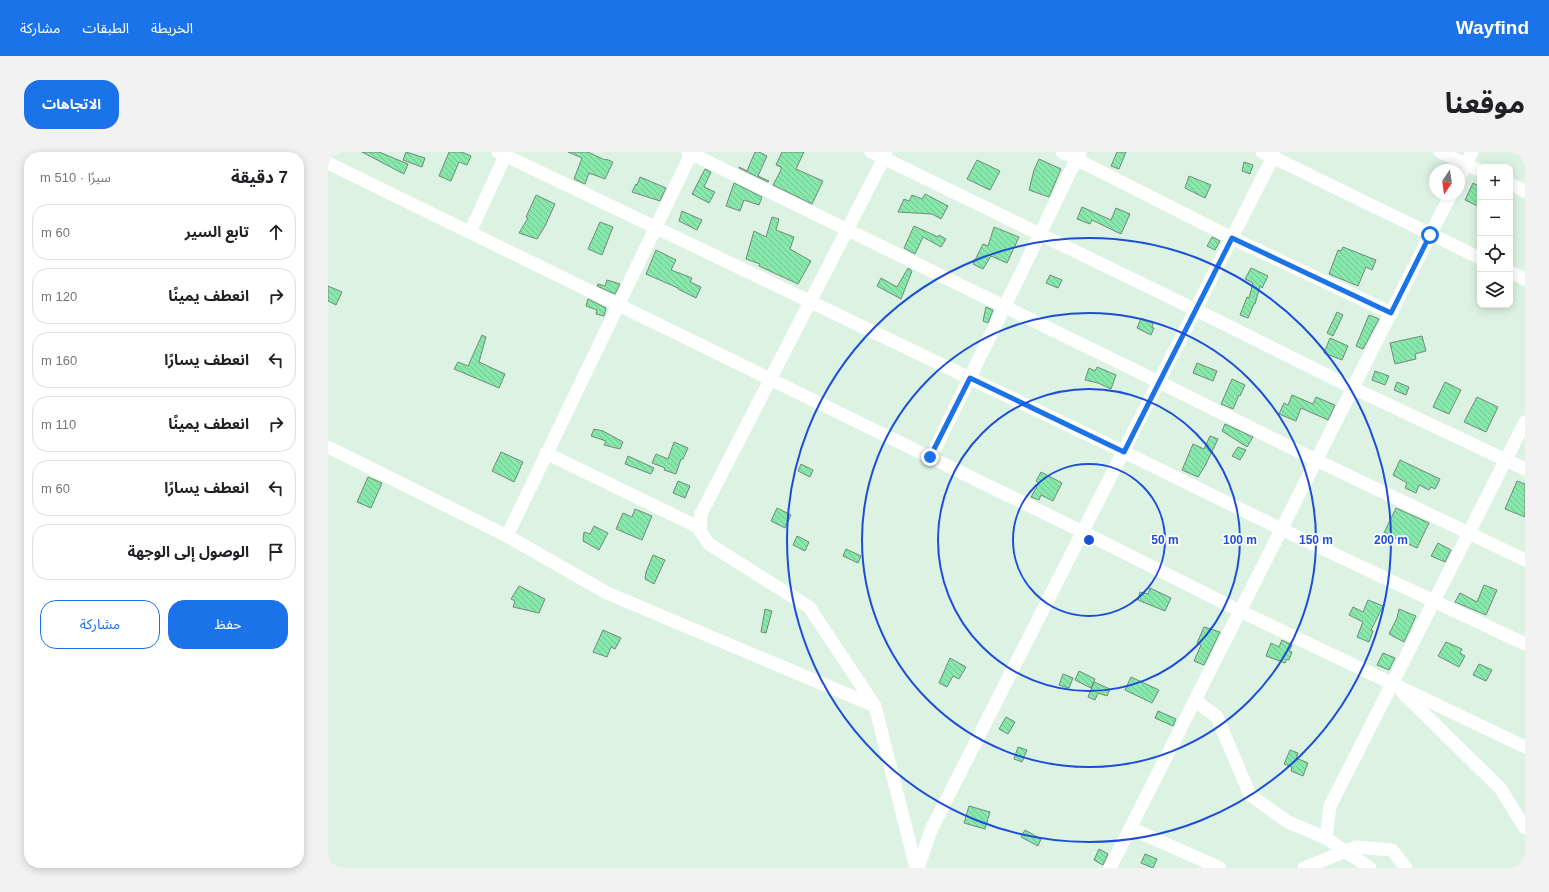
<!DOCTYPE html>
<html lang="ar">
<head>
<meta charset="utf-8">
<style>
	body { margin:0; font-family:Helvetica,"Noto Sans Arabic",sans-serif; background:#f2f2f2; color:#202124; direction:rtl }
	.controls { position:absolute; right:12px; top:12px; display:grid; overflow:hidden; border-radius:8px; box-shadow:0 2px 10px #0003 }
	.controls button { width:36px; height:36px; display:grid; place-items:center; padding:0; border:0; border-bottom:1px solid #e0e0e0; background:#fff; color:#202124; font:20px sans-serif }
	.compass { position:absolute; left:1101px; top:12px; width:36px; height:36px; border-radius:50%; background:#fff; box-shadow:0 2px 10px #0003; rotate:193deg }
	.stop { position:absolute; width:12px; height:12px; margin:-9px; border:3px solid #1a73e8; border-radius:50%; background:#fff }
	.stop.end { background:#1a73e8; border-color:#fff; box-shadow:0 1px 4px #0008 }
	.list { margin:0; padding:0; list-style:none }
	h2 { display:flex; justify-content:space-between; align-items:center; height:52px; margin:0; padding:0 16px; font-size:17px }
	h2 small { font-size:13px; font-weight:400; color:#757577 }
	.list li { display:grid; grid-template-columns:26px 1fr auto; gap:12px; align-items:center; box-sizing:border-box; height:56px; margin:0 8px 8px; padding:0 8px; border:1px solid #e0e0e0; border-radius:16px }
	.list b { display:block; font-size:15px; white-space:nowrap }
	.list em { font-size:13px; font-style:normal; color:#757577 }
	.actions { display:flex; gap:8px; padding:12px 16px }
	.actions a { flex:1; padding:9px 0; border:1px solid #1a73e8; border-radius:16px; text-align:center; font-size:14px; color:#1a73e8 }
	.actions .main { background:#1a73e8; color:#fff }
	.icon { flex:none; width:22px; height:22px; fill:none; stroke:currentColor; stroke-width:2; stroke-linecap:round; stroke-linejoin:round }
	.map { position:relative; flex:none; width:1197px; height:716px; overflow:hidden; direction:ltr; border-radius:16px }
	header { display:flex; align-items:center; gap:24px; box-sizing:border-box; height:56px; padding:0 20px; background:#1a73e8; color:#fff }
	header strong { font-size:19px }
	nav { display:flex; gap:22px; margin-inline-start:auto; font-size:14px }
	.intro { display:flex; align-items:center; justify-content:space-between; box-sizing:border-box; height:96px; padding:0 24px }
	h1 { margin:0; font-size:28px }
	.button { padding:10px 18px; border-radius:16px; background:#1a73e8; color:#fff; font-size:14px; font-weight:700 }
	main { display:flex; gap:24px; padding:0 24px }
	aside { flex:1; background:#fff; border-radius:16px; box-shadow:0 2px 10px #0003 }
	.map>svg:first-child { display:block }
	.building { fill:url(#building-back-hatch); stroke:#73897a }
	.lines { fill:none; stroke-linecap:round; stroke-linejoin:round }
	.minor { stroke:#fff; stroke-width:13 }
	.route { stroke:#1a73e8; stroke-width:5 }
	.ring { fill:none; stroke:#1d4ed8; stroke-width:2 }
	.centre { fill:#1d4ed8; stroke:#fff; stroke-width:2 }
	.ring-label { font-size:12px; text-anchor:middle; font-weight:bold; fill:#1d4ed8; stroke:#fff; stroke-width:3.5; stroke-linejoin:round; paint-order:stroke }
</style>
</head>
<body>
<header>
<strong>Wayfind</strong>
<nav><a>الخريطة</a><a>الطبقات</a><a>مشاركة</a></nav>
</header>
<div class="intro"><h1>موقعنا</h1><a class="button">الاتجاهات</a></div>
<main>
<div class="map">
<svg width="1197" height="716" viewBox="0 0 1197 716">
	<defs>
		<pattern id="building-back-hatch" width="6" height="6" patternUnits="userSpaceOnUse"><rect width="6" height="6" fill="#87e8ab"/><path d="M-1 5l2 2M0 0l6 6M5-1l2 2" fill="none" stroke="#74c793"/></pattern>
	</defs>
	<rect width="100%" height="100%" fill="#dcf3e3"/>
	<path class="building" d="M 34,0 L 51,0 L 80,12 L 76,22 Z
		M 78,0 L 97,6 L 94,15 L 75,8 Z
		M 121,0 L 134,0 L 143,4 L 139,13 L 131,10 L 123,29 L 111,24 Z
		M 240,0 L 260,0 L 277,8 L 278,7 L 285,10 L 277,27 L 261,21 L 257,32 L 246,27 L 254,6 Z
		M 427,0 L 431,0 L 439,4 L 430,24 L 441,29 L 440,30 L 411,16 L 411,15 L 419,19 Z
		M 454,0 L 476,0 L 468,17 L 495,29 L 484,52 L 445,33 L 453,18 L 453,15 L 448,13 Z
		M 789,0 L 798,0 L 791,17 L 783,14 Z
		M 711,7 L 733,17 L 721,45 L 701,38 L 706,18 Z
		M 649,8 L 672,19 L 662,38 L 639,27 Z
		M 916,10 L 925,13 L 922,22 L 914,19 Z
		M 377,17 L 383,20 L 376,35 L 387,40 L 381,51 L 364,42 Z
		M 861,24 L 883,33 L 877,46 L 857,36 Z
		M 312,25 L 338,36 L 332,49 L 304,40 L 308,32 L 309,33 Z
		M 406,31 L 434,45 L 431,53 L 416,48 L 412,59 L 398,54 Z
		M 1145,31 L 1152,35 L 1152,55 L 1137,48 Z
		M 597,42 L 620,54 L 613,67 L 604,62 L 570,60 L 576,47 L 581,49 L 584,43 L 594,47 Z
		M 208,43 L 227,52 L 217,74 L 209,87 L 191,81 L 200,66 L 198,65 Z
		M 754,55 L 783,68 L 788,56 L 802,62 L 793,82 L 764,68 L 762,72 L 749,67 Z
		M 354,59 L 374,68 L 369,78 L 351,69 Z
		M 444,65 L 451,67 L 448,78 L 466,85 L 462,97 L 483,109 L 470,132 L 431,114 L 432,112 L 418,107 L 426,79 L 438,85 Z
		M 272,70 L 285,75 L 274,103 L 260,97 Z
		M 586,74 L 610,85 L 611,83 L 618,87 L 613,95 L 595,85 L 587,102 L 576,96 Z
		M 666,75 L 691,85 L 679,111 L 663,104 L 655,117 L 645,112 L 655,92 L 660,94 Z
		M 884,85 L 892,89 L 887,98 L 879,94 Z
		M 1015,95 L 1048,108 L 1044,118 L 1038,115 L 1030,134 L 1001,122 L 1010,98 L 1013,99 Z
		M 328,98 L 348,108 L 343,118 L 364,126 L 362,130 L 373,135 L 368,146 L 350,137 L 350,136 L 318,122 Z
		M 580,116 L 584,119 L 573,147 L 549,134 L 553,126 L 569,135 Z
		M 923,116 L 940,124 L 934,136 L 932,134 L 927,152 L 926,152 L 920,166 L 912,163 L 919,145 L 921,146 L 925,131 L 917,127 Z
		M 722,123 L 734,128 L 730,136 L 718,131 Z
		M 279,128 L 292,132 L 287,142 L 269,134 L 270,132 L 277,134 Z
		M 0,134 L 14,140 L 8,153 L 0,149 Z
		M 260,147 L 278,156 L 276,164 L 268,162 L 269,158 L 258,154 Z
		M 658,155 L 665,158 L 660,171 L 655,169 Z
		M 1009,160 L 1015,163 L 1005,184 L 999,181 Z
		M 1041,163 L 1051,167 L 1035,197 L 1028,194 Z
		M 813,166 L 825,171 L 824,175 L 826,176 L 823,183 L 809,176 Z
		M 154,183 L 158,185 L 151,210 L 177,222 L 171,236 L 126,217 L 130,210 L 140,214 Z
		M 1094,184 L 1098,199 L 1087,202 L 1088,207 L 1067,212 L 1062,191 Z
		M 1002,186 L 1020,194 L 1014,208 L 996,201 Z
		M 869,211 L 889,219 L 885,229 L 865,221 Z
		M 769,215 L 788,223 L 783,237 L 770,231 L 757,228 L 761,216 L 767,219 Z
		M 1047,219 L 1061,224 L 1057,233 L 1044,228 Z
		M 904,227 L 917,233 L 912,244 L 911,243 L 905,257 L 893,252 Z
		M 1069,230 L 1081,235 L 1078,243 L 1066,238 Z
		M 1117,230 L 1133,238 L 1121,262 L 1105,255 Z
		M 964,243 L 985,252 L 988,245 L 1007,253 L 1000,268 L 973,256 L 968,269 L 951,262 L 956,251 L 960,253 Z
		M 1149,245 L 1170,255 L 1158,280 L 1136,270 Z
		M 897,272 L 925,285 L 919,295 L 894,279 Z
		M 266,277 L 275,279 L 295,290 L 292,297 L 276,293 L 278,289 L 263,284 Z
		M 882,284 L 890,287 L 877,314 L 870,325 L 854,318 L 865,292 L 876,297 Z
		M 346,290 L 360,296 L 355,307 L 353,307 L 348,322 L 336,318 L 337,316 L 324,311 L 328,302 L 340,307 Z
		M 910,295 L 918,298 L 912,308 L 904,304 Z
		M 173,300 L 195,310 L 186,330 L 164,319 Z
		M 300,304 L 326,316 L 323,322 L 297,312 Z
		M 1072,308 L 1112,327 L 1107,337 L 1103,335 L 1101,338 L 1091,333 L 1088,341 L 1077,336 L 1079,331 L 1065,323 Z
		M 473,312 L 485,318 L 482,325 L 470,319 Z
		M 713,320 L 734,331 L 725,349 L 713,343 L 711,348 L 703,345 L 711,331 L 708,329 Z
		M 40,325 L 54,331 L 43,356 L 29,350 Z
		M 350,329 L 362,334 L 357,346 L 345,341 Z
		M 1189,329 L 1197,332 L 1197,365 L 1177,357 Z
		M 449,356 L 463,363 L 457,376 L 443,369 Z
		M 1068,356 L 1101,371 L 1089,396 L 1056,381 Z
		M 307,357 L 324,364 L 314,388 L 288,377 L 295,361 L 304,365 Z
		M 266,374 L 280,381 L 271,398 L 255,389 L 256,380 L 262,382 Z
		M 469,384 L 481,390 L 477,399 L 465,393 Z
		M 1110,391 L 1123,398 L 1117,410 L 1103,404 Z
		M 518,397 L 533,404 L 530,411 L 515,404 Z
		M 325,403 L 337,408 L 326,432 L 317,427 L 318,420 Z
		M 1156,433 L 1169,438 L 1158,463 L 1127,450 L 1132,441 L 1149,450 Z
		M 191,434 L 217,447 L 211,461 L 185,455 L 187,449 L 183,447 Z
		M 822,436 L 843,446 L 837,459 L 810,448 L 812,440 L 820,442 Z
		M 1040,448 L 1055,454 L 1043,478 L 1045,479 L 1041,490 L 1029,485 L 1035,470 L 1021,463 L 1025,455 L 1035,460 Z
		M 437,457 L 444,459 L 438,481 L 433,480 Z
		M 1071,457 L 1088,464 L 1076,490 L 1061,482 L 1069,466 Z
		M 876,475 L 892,480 L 876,513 L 866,509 L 873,493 L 869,491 Z
		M 275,478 L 293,486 L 287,497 L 283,495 L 279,505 L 265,500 Z
		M 954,488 L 964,493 L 961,499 L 964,500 L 961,508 L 959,507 L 957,511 L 938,504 L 943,491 L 951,495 Z
		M 1118,490 L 1134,497 L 1132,501 L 1137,504 L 1131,515 L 1110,504 Z
		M 1055,501 L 1067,506 L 1061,518 L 1049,513 Z
		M 622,506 L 638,515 L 631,527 L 625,524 L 619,535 L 611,531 Z
		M 1151,512 L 1164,518 L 1158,529 L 1145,523 Z
		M 751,519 L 767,527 L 763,536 L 747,528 Z
		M 735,522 L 745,526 L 741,536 L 731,533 Z
		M 803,525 L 831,538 L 824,551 L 797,538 Z
		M 766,530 L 782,537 L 779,544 L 770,541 L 767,548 L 760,545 Z
		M 830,559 L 848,567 L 845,574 L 827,566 Z
		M 678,565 L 687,570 L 680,582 L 671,577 Z
		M 690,595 L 699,598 L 694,610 L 686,607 Z
		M 962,598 L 970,601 L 968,606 L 980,611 L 975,624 L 963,619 L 964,615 L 956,612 Z
		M 641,654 L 662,660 L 657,677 L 636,671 Z
		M 697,678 L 713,687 L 710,694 L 693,685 Z
		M 771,697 L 780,702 L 775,713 L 766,708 Z
		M 817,702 L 829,707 L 825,716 L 813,711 Z"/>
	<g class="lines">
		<path class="minor" d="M 170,0 L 796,300 L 953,377 L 1197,492
			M 360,0 L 831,230 L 988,308 L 1197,408
			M 364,0 L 179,384 L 279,441 L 547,554
			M 543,0 L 868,158 L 1025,236 L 1197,317
			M 558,0 L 556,6 L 373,362 L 372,379 L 381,392 L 481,455 L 547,554 L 588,716
			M 734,0 L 904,86 L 1063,161
			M 934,0 L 1152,106
			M 1112,0 L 1152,19
			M 0,11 L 755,380 L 912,459 L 1197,595
			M 1131,26 L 1144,0
			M 1182,32 L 1197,39
			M 142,80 L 179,0
			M 1182,120 L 1197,127
			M 0,295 L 179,384
			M 218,301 L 372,376
			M 603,305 L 752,0
			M 1074,540 L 1172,636 L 1197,676
			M 867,548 L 889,565 L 922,643 L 960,670 L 998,686
			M 802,676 L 892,716
			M 590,716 L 603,678 L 945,5 L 946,0
			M 782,716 L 1123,42
			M 976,716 L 1028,695 L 1064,698 L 1078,716
			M 1042,716 L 998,686 L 1002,654 L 1197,270"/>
	</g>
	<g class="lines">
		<path class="route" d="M 602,305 L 642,226 L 796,300 L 904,86 L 1063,161 L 1102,83"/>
	</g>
	<g class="ring">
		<circle cx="761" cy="388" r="76"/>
		<circle cx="761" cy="388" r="151"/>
		<circle cx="761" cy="388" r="227"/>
		<circle cx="761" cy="388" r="302"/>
	</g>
	<circle cx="761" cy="388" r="6" class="centre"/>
	<g class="ring-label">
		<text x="837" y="392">50 m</text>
		<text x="912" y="392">100 m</text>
		<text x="988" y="392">150 m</text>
		<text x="1063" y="392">200 m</text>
	</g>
</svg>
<div class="controls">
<button>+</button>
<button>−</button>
<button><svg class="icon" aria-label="locate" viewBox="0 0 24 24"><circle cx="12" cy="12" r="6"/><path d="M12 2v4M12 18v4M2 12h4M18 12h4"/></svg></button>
<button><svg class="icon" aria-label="layers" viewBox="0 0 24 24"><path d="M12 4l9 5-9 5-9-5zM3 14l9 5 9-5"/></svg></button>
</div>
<svg class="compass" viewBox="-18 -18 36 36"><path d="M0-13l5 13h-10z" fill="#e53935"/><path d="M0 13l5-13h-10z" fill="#757577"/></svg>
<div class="stop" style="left:1102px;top:83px"></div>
<div class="stop end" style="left:602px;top:305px"></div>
</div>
<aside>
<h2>7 دقيقة<small>سيرًا · 510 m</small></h2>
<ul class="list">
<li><svg class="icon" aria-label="ahead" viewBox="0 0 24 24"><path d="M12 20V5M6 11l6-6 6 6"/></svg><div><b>تابع السير</b></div><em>60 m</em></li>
<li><svg class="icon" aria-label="right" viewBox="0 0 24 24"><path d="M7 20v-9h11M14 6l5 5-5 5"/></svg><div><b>انعطف يمينًا</b></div><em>120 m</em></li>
<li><svg class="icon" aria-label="left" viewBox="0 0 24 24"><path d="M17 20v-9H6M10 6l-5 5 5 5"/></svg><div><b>انعطف يسارًا</b></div><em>160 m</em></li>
<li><svg class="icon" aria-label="right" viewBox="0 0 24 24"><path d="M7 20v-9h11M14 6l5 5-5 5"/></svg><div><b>انعطف يمينًا</b></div><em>110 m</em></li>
<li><svg class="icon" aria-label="left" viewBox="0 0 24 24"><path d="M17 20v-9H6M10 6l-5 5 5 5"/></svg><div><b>انعطف يسارًا</b></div><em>60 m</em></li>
<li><svg class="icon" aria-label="arrive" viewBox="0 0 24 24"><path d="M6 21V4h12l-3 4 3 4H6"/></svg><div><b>الوصول إلى الوجهة</b></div></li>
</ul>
<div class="actions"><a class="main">حفظ</a><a>مشاركة</a></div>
</aside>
</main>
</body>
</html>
